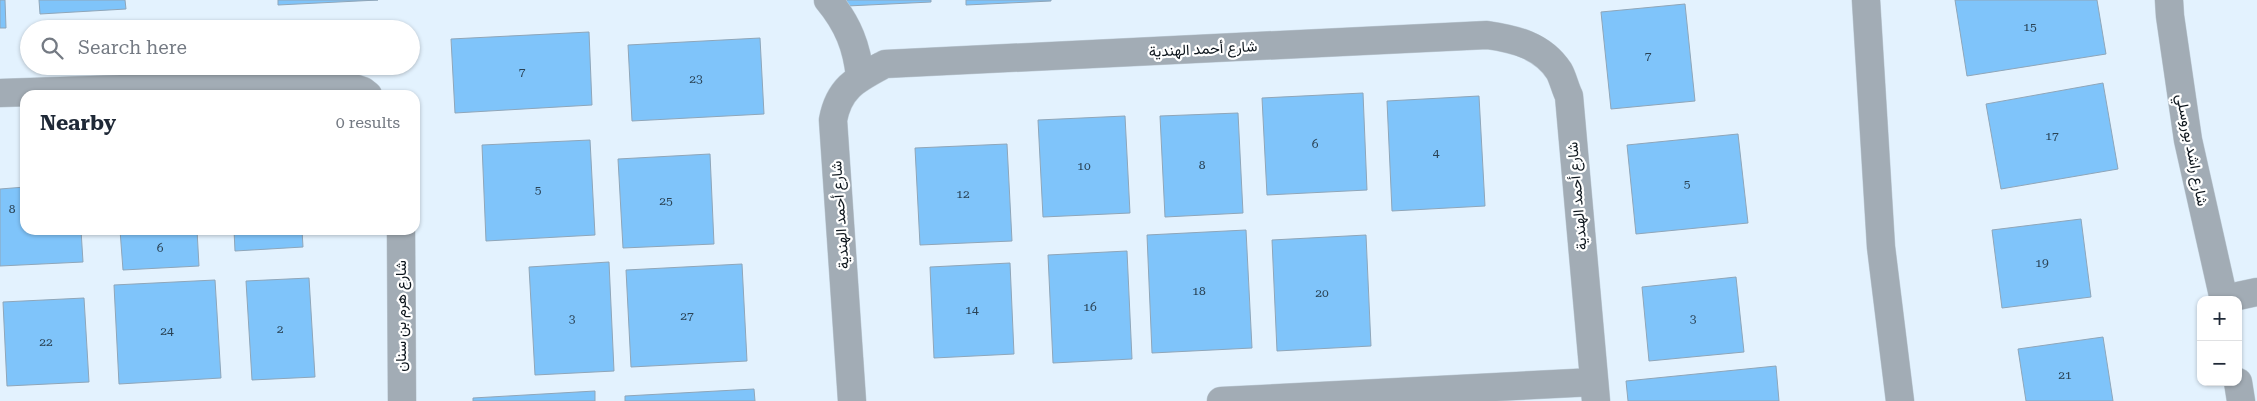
<!DOCTYPE html>
<html lang="en">
<head>
<meta charset="utf-8">
<style>
	body { margin:0; font-family:"Roboto Serif",Vazirmatn,serif; background:#f6f6f7; color:#1f2937 }
	.controls { position:absolute; right:15px; bottom:15px; display:grid; overflow:hidden; border-radius:10px; box-shadow:0 1px 4px #0004 }
	.controls button { width:45px; height:45px; display:grid; place-items:center; padding:0; border:0; border-bottom:1px solid #e0e1e3; background:#fff; color:#1f2937; font:25px sans-serif }
	.list { margin:0; padding:0; list-style:none }
	h2 { display:flex; justify-content:space-between; align-items:center; height:65px; margin:0; padding:0 20px; font-size:21px }
	h2 small { font-size:16px; font-weight:400; color:#747a83 }
	.icon { flex:none; width:28px; height:28px; fill:none; stroke:currentColor; stroke-width:2; stroke-linecap:round; stroke-linejoin:round }
	.map { position:relative; flex:none; width:2257px; height:401px; overflow:hidden }
	.search { position:absolute; background:#fff; box-shadow:0 1px 4px #0004; left:20px; top:20px; width:400px; height:55px; display:flex; align-items:center; gap:12px; box-sizing:border-box; padding:0 18px; border-radius:28px; color:#747a83; font-size:19px }
	.panel { position:absolute; background:#fff; box-shadow:0 1px 4px #0004; left:20px; top:90px; width:400px; height:145px; border-radius:15px }
	.map>svg:first-child { display:block }
	.building { fill:#7fc4fa; stroke:#8fa6b9 }
	.lines { fill:none; stroke-linecap:round; stroke-linejoin:round }
	.minor-casing { stroke:#c1cfda; stroke-width:29 }
	.minor { stroke:#a2acb5; stroke-width:28 }
	.labels { text-anchor:middle; stroke-width:4.5; stroke-linejoin:round; paint-order:stroke }
	.number-label { font-size:12px; fill:#2a4254 }
	.street-label { font-size:15px; fill:#0e161d; stroke:#fff }
</style>
</head>
<body>
<div class="map">
<svg width="2257" height="401" viewBox="0 0 2257 401">
	<rect width="100%" height="100%" fill="#e3f2fe"/>
	<path class="building" d="M 0,0 L 5,0 L 6,28 L 0,28 Z
		M 39,0 L 125,0 L 126,9 L 40,14 Z
		M 278,0 L 378,0 L 278,5 Z
		M 846,0 L 931,0 L 931,2 L 847,6 Z
		M 966,0 L 1051,0 L 1051,1 L 966,5 Z
		M 1955,0 L 2097,0 L 2106,54 L 1967,76 Z
		M 1685,4 L 1695,101 L 1611,109 L 1601,12 Z
		M 589,32 L 592,105 L 455,113 L 451,39 Z
		M 760,38 L 764,114 L 632,121 L 628,45 Z
		M 2103,83 L 2118,169 L 2001,189 L 1986,104 Z
		M 1363,93 L 1367,190 L 1267,195 L 1262,98 Z
		M 1479,96 L 1485,206 L 1392,211 L 1387,101 Z
		M 1238,113 L 1243,213 L 1165,217 L 1160,116 Z
		M 1125,116 L 1130,213 L 1043,217 L 1038,120 Z
		M 1738,134 L 1748,223 L 1636,234 L 1627,145 Z
		M 590,140 L 595,235 L 486,241 L 482,145 Z
		M 1007,144 L 1012,241 L 920,245 L 915,148 Z
		M 710,154 L 714,244 L 623,248 L 618,159 Z
		M 25,187 L 25,230 L 81,230 L 83,262 L 0,266 L 0,189 Z
		M 2081,219 L 2091,297 L 2002,308 L 1992,230 Z
		M 120,230 L 197,230 L 199,266 L 123,270 Z
		M 234,230 L 302,230 L 303,247 L 235,251 Z
		M 1246,230 L 1252,348 L 1152,353 L 1147,235 Z
		M 1366,235 L 1371,346 L 1277,351 L 1272,240 Z
		M 1127,251 L 1132,359 L 1053,363 L 1048,255 Z
		M 609,262 L 614,371 L 535,375 L 529,267 Z
		M 1010,263 L 1014,354 L 934,358 L 930,267 Z
		M 742,264 L 747,361 L 631,367 L 626,270 Z
		M 1736,277 L 1744,352 L 1649,361 L 1642,287 Z
		M 309,278 L 315,377 L 252,380 L 246,281 Z
		M 215,280 L 221,378 L 119,384 L 114,285 Z
		M 84,298 L 89,382 L 7,386 L 3,302 Z
		M 2103,337 L 2113,401 L 2026,401 L 2018,349 Z
		M 1776,366 L 1779,401 L 1628,401 L 1626,381 Z
		M 754,389 L 755,401 L 625,401 L 625,396 Z
		M 595,391 L 595,401 L 473,401 L 473,398 Z"/>
	<g class="lines">
		<defs>
			<path id="minor" d="M 828,0 C 848,24 857,47 860,77
				M 1866,0 L 1881,247 L 1900,401
				M 2169,0 L 2170,16 L 2188,140 L 2224,300
				M 0,93 L 336,82 L 363,91 L 368,95
				M 401,230 L 402,401
				M 2224,299 L 2257,292
				M 2238,382 L 2241,401
				M 852,401 L 833,120 C 839,87 857,79 885,64 L 1487,35 C 1514,39 1542,45 1559,71 C 1563,78 1565,88 1569,96 L 1596,401
				M 1221,401 L 1594,382"/>
		</defs>
		<use href="#minor" class="minor-casing"/>
		<use href="#minor" class="minor"/>
	</g>
	<g class="labels">
		<g class="number-label">
			<text x="2030" y="31">15</text>
			<text x="1648" y="60">7</text>
			<text x="522" y="76">7</text>
			<text x="696" y="83">23</text>
			<text x="2052" y="140">17</text>
			<text x="1315" y="148">6</text>
			<text x="1436" y="157">4</text>
			<text x="1202" y="169">8</text>
			<text x="1084" y="170">10</text>
			<text x="1687" y="188">5</text>
			<text x="538" y="194">5</text>
			<text x="963" y="198">12</text>
			<text x="666" y="205">25</text>
			<text x="12" y="213">8</text>
			<text x="160" y="252">6</text>
			<text x="2042" y="267">19</text>
			<text x="1199" y="295">18</text>
			<text x="1322" y="297">20</text>
			<text x="1090" y="311">16</text>
			<text x="972" y="314">14</text>
			<text x="687" y="320">27</text>
			<text x="572" y="323">3</text>
			<text x="1693" y="323">3</text>
			<text x="280" y="333">2</text>
			<text x="167" y="335">24</text>
			<text x="46" y="346">22</text>
			<text x="2065" y="379">21</text>
		</g>
		<g class="street-label">
			<text transform="translate(1203 49) rotate(-3)" y="5">شارع أحمد الهندية</text>
			<text transform="translate(2192 150) rotate(79)" y="5">شارع راشد بوروسلي</text>
			<text transform="translate(1577 196) rotate(-95)" y="5">شارع أحمد الهندية</text>
			<text transform="translate(840 215) rotate(-94)" y="5">شارع أحمد الهندية</text>
			<text transform="translate(401 316) rotate(-90)" y="5">شارع هرم بن سنان</text>
		</g>
	</g>
</svg>
<div class="controls">
<button>+</button>
<button>−</button>
</div>
<div class="search"><svg class="icon" aria-label="search" viewBox="0 0 24 24"><circle cx="10" cy="10" r="6"/><path d="M15 15l6 6"/></svg>Search here</div>
<section class="panel">
<h2>Nearby<small>0 results</small></h2>
<ul class="list">
</ul>
</section>
</div>
</body>
</html>
